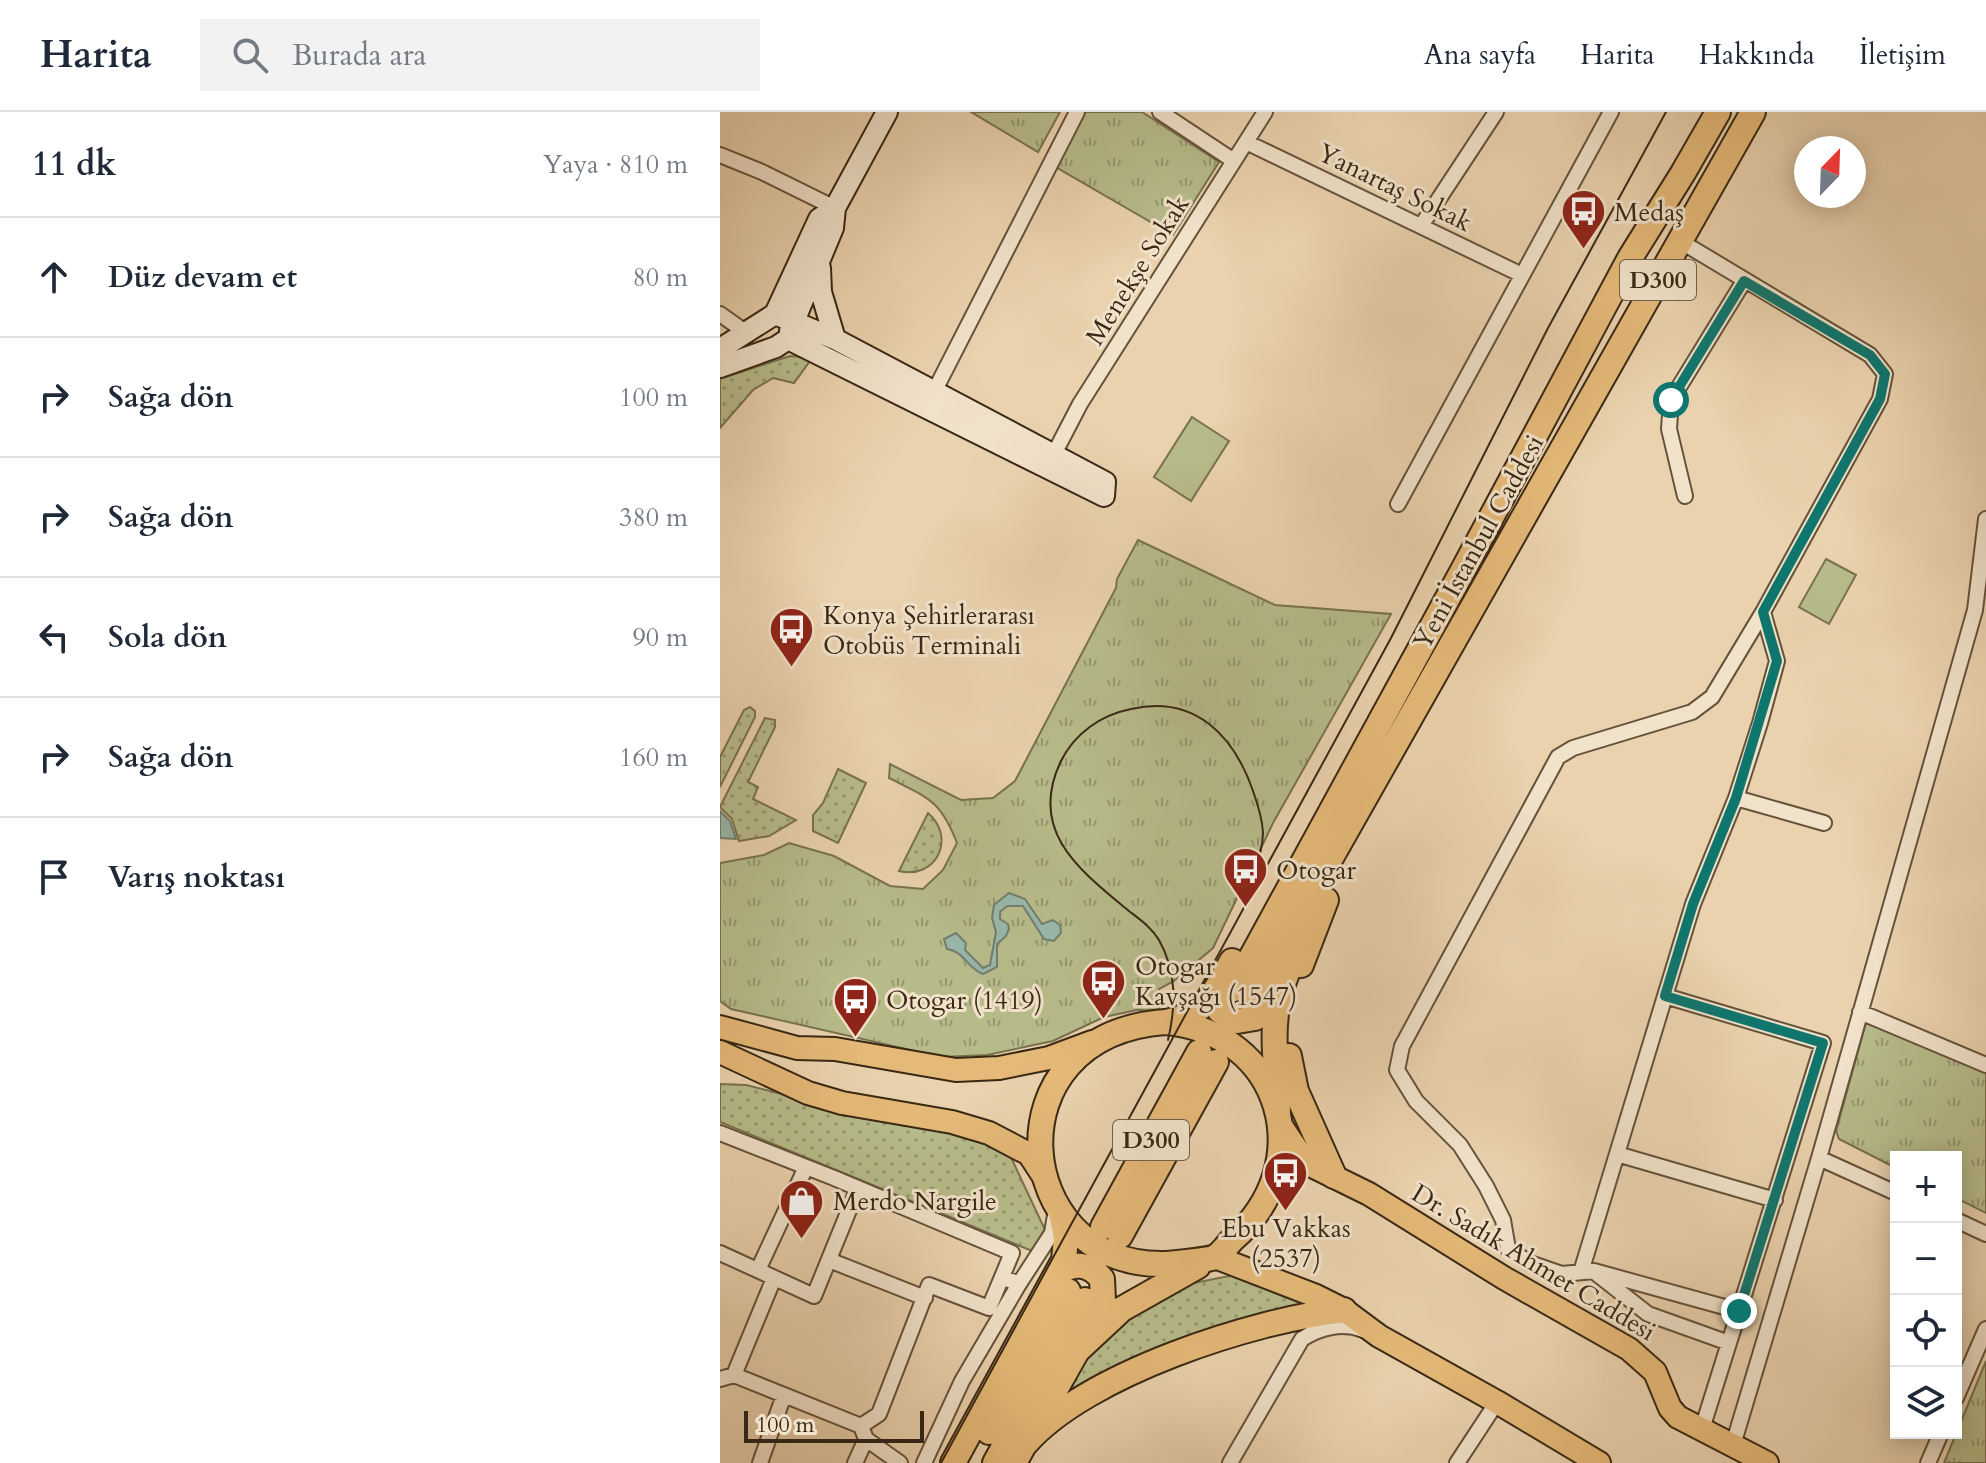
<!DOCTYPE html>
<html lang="tr">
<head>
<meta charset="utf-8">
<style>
	body { margin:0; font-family:Cardo,serif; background:#f2f2f3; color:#1f2937 }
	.controls { position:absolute; right:24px; bottom:24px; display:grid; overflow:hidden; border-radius:0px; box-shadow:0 4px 20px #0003 }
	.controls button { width:72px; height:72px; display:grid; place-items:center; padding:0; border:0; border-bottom:2px solid #e0e1e3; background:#fff; color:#1f2937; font:40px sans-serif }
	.compass { position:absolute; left:1074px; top:24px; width:72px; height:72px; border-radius:50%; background:#fff; box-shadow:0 4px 20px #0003; rotate:23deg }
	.scale { position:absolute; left:24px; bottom:20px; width:180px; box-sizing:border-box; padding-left:8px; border:4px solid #392814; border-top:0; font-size:22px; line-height:28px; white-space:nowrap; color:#392814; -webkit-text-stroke:6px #f1e2ca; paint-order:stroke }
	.stop { position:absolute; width:24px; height:24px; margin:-18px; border:6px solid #0f766e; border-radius:50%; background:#fff }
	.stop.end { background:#0f766e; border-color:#fff; box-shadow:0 2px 8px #0008 }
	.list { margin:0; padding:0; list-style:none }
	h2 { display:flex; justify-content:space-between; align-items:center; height:104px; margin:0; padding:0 32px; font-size:34px }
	h2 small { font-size:26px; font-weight:400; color:#747a83 }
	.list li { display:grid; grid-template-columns:52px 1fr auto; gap:24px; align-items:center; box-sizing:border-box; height:120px; padding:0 32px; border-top:2px solid #e0e1e3 }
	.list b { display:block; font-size:30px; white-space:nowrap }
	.list em { font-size:26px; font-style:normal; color:#747a83 }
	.icon { flex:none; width:44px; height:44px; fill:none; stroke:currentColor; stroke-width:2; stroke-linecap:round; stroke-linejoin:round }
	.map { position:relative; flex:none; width:1266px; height:1351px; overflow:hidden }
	header { display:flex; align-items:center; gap:48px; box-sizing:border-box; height:112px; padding:0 40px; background:#fff; border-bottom:2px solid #e0e1e3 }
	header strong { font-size:38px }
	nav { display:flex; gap:44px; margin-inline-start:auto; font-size:28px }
	.search { width:560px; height:72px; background:#f2f2f3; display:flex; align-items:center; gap:20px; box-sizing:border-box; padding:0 28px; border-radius:0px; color:#747a83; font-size:30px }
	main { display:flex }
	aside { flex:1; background:#fff }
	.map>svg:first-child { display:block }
	.grass { fill:url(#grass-dots); stroke:#78724f; stroke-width:2 }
	.park { fill:url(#park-tufts); stroke:#78724f; stroke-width:2 }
	.pitch { fill:#b7bb8a; stroke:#78724f; stroke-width:2 }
	.water { fill:#98b8ab; stroke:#727e6f; stroke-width:2 }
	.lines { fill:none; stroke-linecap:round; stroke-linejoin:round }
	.street-casing { stroke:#65523a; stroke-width:18 }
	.secondary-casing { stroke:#392814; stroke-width:24 }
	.primary-casing { stroke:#392814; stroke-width:26 }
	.highway-casing { stroke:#392814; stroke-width:28 }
	.street { stroke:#f1e2ca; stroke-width:14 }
	.secondary { stroke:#f1e2ca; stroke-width:20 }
	.primary { stroke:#e5b977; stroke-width:22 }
	.highway { stroke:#e5b977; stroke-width:24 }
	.tram { stroke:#392814; stroke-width:2 }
	.route { stroke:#0f766e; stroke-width:10 }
	.labels { text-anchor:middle; stroke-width:6; stroke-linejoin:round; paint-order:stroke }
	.shield { fill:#f1e2ca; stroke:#70604b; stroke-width:2 }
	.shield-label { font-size:24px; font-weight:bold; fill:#392814 }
	.street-label { font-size:26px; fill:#392814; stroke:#f1e2ca }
	.poi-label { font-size:26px; fill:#392814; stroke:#f1e2ca; text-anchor:start }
</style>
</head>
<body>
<header>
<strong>Harita</strong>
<div class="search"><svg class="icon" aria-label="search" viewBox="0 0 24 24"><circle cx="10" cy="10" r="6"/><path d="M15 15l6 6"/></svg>Burada ara</div>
<nav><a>Ana sayfa</a><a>Harita</a><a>Hakkında</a><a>İletişim</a></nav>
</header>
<main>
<aside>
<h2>11 dk<small>Yaya · 810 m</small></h2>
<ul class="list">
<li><svg class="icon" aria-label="ahead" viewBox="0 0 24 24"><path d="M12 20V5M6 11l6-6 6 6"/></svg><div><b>Düz devam et</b></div><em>80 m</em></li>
<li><svg class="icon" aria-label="right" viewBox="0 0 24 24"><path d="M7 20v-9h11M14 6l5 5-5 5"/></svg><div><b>Sağa dön</b></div><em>100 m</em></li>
<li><svg class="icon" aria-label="right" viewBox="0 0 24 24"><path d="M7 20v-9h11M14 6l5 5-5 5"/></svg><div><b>Sağa dön</b></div><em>380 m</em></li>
<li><svg class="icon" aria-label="left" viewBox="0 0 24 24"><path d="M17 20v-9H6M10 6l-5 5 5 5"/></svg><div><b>Sola dön</b></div><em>90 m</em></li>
<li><svg class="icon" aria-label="right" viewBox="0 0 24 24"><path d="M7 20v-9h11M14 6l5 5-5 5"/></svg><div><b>Sağa dön</b></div><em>160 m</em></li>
<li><svg class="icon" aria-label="arrive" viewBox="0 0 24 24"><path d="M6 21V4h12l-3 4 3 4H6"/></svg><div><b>Varış noktası</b></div></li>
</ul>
</aside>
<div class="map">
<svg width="1266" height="1351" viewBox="0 0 1266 1351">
	<defs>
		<pattern id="grass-dots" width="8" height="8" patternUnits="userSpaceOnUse" patternTransform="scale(2)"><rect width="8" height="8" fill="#b7bb8a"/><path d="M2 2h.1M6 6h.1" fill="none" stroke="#969870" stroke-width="1.8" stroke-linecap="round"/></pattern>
		<pattern id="park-tufts" width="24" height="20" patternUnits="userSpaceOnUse" patternTransform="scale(2)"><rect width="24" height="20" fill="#b7bb8a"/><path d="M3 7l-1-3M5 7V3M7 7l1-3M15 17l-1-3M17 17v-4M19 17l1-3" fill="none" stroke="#969870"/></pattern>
	</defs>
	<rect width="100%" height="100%" fill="#ead2ae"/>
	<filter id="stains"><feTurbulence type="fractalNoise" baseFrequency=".0025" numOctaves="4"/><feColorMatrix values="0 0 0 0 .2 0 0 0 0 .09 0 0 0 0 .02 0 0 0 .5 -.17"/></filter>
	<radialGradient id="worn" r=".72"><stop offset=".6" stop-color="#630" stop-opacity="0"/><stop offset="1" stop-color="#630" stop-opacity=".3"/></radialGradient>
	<path class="grass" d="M 70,244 L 92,246 L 74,271 L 53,266 L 33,278 L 0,316 L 0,267 Z
		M 30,595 L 35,599 L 35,605 L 0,675 L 0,645 L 24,598 Z
		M 45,606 L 55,608 L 55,615 L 28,670 L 38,675 L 33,687 L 76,708 L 49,724 L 19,729 L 12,707 L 0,695 Z
		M 118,657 L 146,671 L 118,731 L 93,719 L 93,703 L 103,691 Z
		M 208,701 C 237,726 216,768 179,759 Z
		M 0,972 L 26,973 L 107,993 L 265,1026 L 288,1039 L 327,1122 L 317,1141 L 0,1010 Z
		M 514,1163 L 597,1189 L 340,1290 L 366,1246 L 396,1214 L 464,1173 Z"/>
	<path class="park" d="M 251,0 L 340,0 L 318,40 Z
		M 362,0 L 422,0 L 499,50 L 453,123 L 334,54 Z
		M 418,428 L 555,493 L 671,502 L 553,711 L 493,836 L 454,869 L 439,877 L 439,899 L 417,898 L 384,905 L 333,929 L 267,943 L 221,945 L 11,897 L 0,889 L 0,751 L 44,743 L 69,731 L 114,744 L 170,774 L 203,777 L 223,758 L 237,731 C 220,687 208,686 169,666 L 170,652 L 241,688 L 273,686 L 295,669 L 396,476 L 397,467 Z
		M 1147,907 L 1266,959 L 1266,1101 L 1236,1086 L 1236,1045 L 1176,1045 L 1176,1056 L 1119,1027 L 1116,1019 Z
		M 1266,1249 L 1266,1351 L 1224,1351 Z"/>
	<path class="pitch" d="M 472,305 L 509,329 L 471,389 L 434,365 Z
		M 1106,447 L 1136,463 L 1109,512 L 1079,495 Z"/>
	<path class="water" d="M 0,699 L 10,709 L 16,727 L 0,726 Z
		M 289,781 L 305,787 L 322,812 L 333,808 L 340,813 L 341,821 L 334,829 L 324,827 L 303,794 L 287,794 L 280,800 L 280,807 L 288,812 L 289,817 L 286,824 L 277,832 L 277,855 L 263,862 C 248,857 244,839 227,837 L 224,827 L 236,821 L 246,831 L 245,838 L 263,856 L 270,853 L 276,820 L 272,806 L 274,793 Z"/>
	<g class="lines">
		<defs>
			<path id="street" d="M 440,0 L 514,49
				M 526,30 L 802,163
				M 0,43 L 42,60 L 115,96
				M 701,114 L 776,0
				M 960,129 L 1150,243 L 1165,262 L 1160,287 L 1043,500 L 992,585 L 972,600 L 853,636 L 838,645 L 682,934 L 677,958 L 696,989 L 740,1033 L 766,1074 L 783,1108 L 788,1137 L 810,1151 L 842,1162 L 874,1159 L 1019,1199 L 982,1317
				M 0,202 L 28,222
				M 214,280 L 357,0
				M 333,344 L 360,292 L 545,0
				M 965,384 L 949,317 L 951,288 L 1024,169
				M 678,392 L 891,0
				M 1016,686 L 1104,711
				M 945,884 L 1103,931 L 1019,1199
				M 1140,900 L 1266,953
				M 0,1021 L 114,1066 L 292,1141 L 269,1196 L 209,1173 L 159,1302 L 141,1314
				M 897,1042 L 1055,1088
				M 1099,1046 L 1176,1081
				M 1236,1108 L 1266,1122
				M 0,1141 L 94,1184 L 138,1076
				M 109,1148 L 205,1186
				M 38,1158 L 86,1055
				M 861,1160 L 973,792 L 1016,686 L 1040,611 L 1057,549 L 1043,500
				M 877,1162 L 928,1202 L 1009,1231
				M 299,1172 L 332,1121 L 335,1103
				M 14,1263 L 54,1166
				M 0,1267 L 14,1263 L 141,1314 L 146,1327 L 180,1351
				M 1236,1286 L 1266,1217
				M 1013,1333 L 1099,1046 L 1255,498 L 1266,407
				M 40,1351 L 64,1283
				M 135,1351 L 146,1327
				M 204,1351 L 242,1269 L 299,1172 L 282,1165
				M 510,1351 L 582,1227 C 600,1215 623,1210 643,1218
				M 737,1351 L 777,1290
				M 1208,1351 L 1221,1321"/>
			<path id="secondary" d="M 100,156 L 101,180 L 115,227
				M 55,202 L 99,107 L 115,96 L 167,0
				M 70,219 L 113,116 L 115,96
				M 0,237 L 55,202 L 115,227 L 385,370 L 384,384 L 68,227 L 56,235 L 0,255"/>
			<path id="primary" d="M 0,915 L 77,936 L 115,937 L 236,958 L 279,956 L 329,946 L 372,930
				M 0,940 L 88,981 L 122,991 L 232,1010 L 269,1021 L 309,1042 L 324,1065
				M 560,1012 L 586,1051 L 649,1082 L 784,1166 L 909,1237 L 935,1260 L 950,1296 L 958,1305 L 1047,1351
				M 495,1145 L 596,1184 L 624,1198 L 659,1224 L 777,1290 L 879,1351"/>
			<path id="highway" d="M 581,853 L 606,788
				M 500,870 L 497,887 L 500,899 L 517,909 L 535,906 L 556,876
				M 514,877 L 742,460 L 910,146 L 963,61 L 998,0
				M 531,887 L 1033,0
				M 450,909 C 488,900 494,881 512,849
				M 445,910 C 563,920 600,1052 512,1128 C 507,1133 501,1142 495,1145 C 490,1148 449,1152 441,1152 C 291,1152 268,923 445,910 Z
				M 569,944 L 576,979 L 614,1064
				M 558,1003 C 557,932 543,901 580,834
				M 383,1115 L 479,940
				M 400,1124 L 496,950
				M 338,1161 C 354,1150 369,1151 382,1167 L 383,1188 L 368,1219
				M 269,1320 L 348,1179
				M 306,1331 C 367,1262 533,1208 624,1198
				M 233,1351 L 344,1148 L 346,1125 L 341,1100
				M 275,1351 L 365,1188
				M 294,1351 L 357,1239 L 402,1197 L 478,1154"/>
		</defs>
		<use href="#street" class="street-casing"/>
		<use href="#secondary" class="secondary-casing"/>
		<use href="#primary" class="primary-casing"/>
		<use href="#highway" class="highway-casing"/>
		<use href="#street" class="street"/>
		<use href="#secondary" class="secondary"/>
		<use href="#primary" class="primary"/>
		<use href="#highway" class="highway"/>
		<path class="tram" d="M 448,928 C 456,894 457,860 439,828 C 431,814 416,805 404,795 C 357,756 308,717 341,649 C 355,621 381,603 411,597 C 475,582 514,624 533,679 C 538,693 542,705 543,720 C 543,737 537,752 532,767
			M 221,1351 L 671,526 L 828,216 L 946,0"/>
	</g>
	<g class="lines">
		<path class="route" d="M 951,288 L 1024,169 L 1150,243 L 1165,262 L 1160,287 L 1043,500 L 1057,549 L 1016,686 L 973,792 L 945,884 L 1103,931 L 1019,1199"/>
	</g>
	<defs>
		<symbol id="bus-pin" viewBox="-11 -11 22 30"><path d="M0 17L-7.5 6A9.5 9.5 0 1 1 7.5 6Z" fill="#8f2418" stroke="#f1e2ca"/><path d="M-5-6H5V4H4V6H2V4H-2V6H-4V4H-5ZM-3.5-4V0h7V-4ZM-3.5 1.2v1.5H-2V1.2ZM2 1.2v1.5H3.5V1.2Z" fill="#fff"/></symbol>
		<symbol id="shop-pin" viewBox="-11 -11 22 30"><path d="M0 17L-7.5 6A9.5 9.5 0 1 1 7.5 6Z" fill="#8f2418" stroke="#f1e2ca"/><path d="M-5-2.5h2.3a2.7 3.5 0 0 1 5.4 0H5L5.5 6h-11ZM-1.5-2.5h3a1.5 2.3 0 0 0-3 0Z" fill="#fff"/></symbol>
	</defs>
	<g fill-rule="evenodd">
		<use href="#bus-pin" x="838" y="74" width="51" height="69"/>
		<use href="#bus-pin" x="46" y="492" width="51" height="69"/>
		<use href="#bus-pin" x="500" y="732" width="51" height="69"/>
		<use href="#bus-pin" x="358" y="844" width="51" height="69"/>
		<use href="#bus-pin" x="110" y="862" width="51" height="69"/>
		<use href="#bus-pin" x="540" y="1036" width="51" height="69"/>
		<use href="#shop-pin" x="56" y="1064" width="51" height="69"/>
	</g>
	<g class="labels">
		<g class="shield">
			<rect x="900" y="148" width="76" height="40" rx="6"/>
			<rect x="393" y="1008" width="76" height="40" rx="6"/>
		</g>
		<g class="shield-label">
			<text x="938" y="176">D300</text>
			<text x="431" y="1036">D300</text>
		</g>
		<g class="street-label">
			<text transform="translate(675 75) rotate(26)" y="9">Yanartaş Sokak</text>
			<text transform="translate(417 158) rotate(-58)" y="9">Menekşe Sokak</text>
			<text transform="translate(758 430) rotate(-61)" y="9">Yeni İstanbul Caddesi</text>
			<text transform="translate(814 1150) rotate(31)" y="9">Dr. Sadık Ahmet Caddesi</text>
		</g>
		<g class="poi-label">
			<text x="894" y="109">Medaş</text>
			<text x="103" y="512">Konya Şehirlerarası<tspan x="103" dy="30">Otobüs Terminali</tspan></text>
			<text x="556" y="767">Otogar</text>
			<text x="415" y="863">Otogar<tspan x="415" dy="30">Kavşağı (1547)</tspan></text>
			<text x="166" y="897">Otogar (1419)</text>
			<text x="113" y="1098">Merdo Nargile</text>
			<text x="566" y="1125" text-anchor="middle">Ebu Vakkas<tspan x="566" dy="30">(2537)</tspan></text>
		</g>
	</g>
	<rect width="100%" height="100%" filter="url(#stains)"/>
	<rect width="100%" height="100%" fill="url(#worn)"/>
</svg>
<div class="controls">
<button>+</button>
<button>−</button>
<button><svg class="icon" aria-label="locate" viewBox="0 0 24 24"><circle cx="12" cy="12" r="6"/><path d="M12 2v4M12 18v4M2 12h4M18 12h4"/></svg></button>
<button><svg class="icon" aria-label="layers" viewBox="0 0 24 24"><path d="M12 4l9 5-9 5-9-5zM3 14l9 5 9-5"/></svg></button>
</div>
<svg class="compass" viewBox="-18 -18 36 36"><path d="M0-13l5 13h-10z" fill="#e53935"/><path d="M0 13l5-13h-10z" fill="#747a83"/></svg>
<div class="scale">100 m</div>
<div class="stop" style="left:951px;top:288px"></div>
<div class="stop end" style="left:1019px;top:1199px"></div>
</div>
</main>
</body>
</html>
